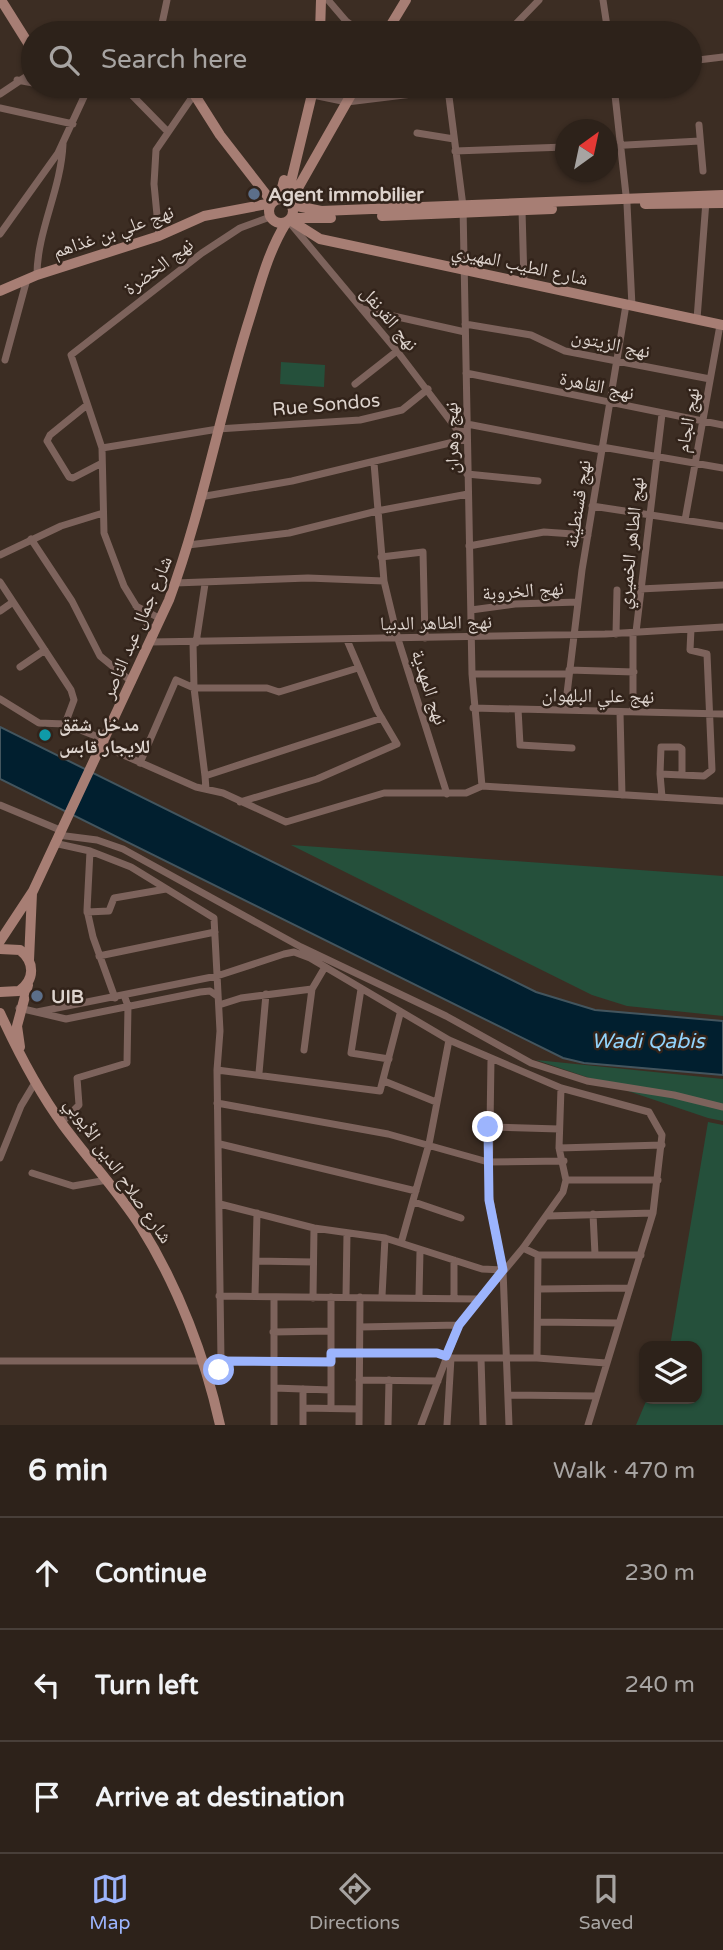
<!DOCTYPE html>
<html lang="en">
<head>
<meta charset="utf-8">
<style>
	body { margin:0; font-family:"Varela Round","Noto Naskh Arabic",sans-serif; background:#352a23; color:#f1f3f6 }
	.controls { position:absolute; right:21px; bottom:21px; display:grid; overflow:hidden; border-radius:14px; box-shadow:0 2px 5px #0004 }
	.controls button { width:63px; height:63px; display:grid; place-items:center; padding:0; border:0; border-bottom:2px solid #483f39; background:#2d221a; color:#f1f3f6; font:35px sans-serif }
	.compass { position:absolute; left:555px; top:119px; width:63px; height:63px; border-radius:50%; background:#2d221a; box-shadow:0 2px 5px #0004; rotate:33deg }
	.stop { position:absolute; width:21px; height:21px; margin:-16px; border:5px solid #9cb4fd; border-radius:50%; background:#fff }
	.stop.end { background:#9cb4fd; border-color:#fff; box-shadow:0 2px 7px #0008 }
	.list { margin:0; padding:0; list-style:none }
	h2 { display:flex; justify-content:space-between; align-items:center; height:91px; margin:0; padding:0 28px; font-size:30px }
	h2 small { font-size:23px; font-weight:400; color:#a7a4a2 }
	.list li { display:grid; grid-template-columns:46px 1fr auto; gap:21px; align-items:center; box-sizing:border-box; height:112px; padding:0 28px; border-top:2px solid #483f39 }
	.list b { display:block; font-size:26px; white-space:nowrap }
	.list em { font-size:23px; font-style:normal; color:#a7a4a2 }
	.icon { flex:none; width:38px; height:38px; fill:none; stroke:currentColor; stroke-width:2; stroke-linecap:round; stroke-linejoin:round }
	.map { position:relative; flex:none; width:723px; height:1425px; overflow:hidden }
	.search { position:absolute; background:#2d221a; box-shadow:0 2px 5px #0004; left:21px; right:21px; top:21px; height:77px; display:flex; align-items:center; gap:18px; box-sizing:border-box; padding:0 24px; border-radius:38px; color:#a7a4a2; font-size:26px }
	.sheet { height:427px; background:#2d221a }
	nav { display:flex; justify-content:space-around; align-items:center; box-sizing:border-box; height:98px; border-top:2px solid #483f39; background:#2d221a; font-size:19px; color:#a7a4a2 }
	nav a { display:grid; justify-items:center; gap:4px }
	nav .on { color:#9cb4fd }
	.map>svg:first-child { display:block }
	.green { fill:#25503b }
	.water { fill:#011f2f; stroke:#43555e; stroke-width:2 }
	.lines { fill:none; stroke-linecap:round; stroke-linejoin:round }
	.street { stroke:#7d635c; stroke-width:7 }
	.secondary { stroke:#a77e74; stroke-width:10 }
	.route { stroke:#9cb4fd; stroke-width:9 }
	.service-dot { fill:#5c6f8a; stroke:#32231a; stroke-width:2.5 }
	.culture-dot { fill:#0f9aa8; stroke:#32231a; stroke-width:2.5 }
	.labels { text-anchor:middle; stroke-width:5; stroke-linejoin:round; paint-order:stroke }
	.poi-label { font-size:19px; font-weight:bold; fill:#ddd3cd; stroke:#32231a; text-anchor:start }
	.street-label { font-size:19px; fill:#ddd3cd; stroke:#32231a }
	.water-label { font-size:21px; font-style:italic; fill:#92d3fb; stroke:#32231a }
</style>
</head>
<body>
<div class="map">
<svg width="723" height="1425" viewBox="0 0 723 1425">
	<rect width="100%" height="100%" fill="#3c2d23"/>
	<path class="green" d="M 281,362 L 325,365 L 324,387 L 280,384 Z
		M 291,845 L 723,876 L 723,1016 L 627,1006 L 592,995 Z
		M 536,1060 L 723,1079 L 723,1121 L 708,1118 Z
		M 708,1122 L 723,1125 L 723,1425 L 636,1425 L 647,1399 L 697,1399 L 697,1346 L 670,1346 Z"/>
	<path class="water" d="M 0,727 L 536,992 L 595,1010 L 723,1021 L 723,1075 L 584,1063 L 563,1058 L 0,779 Z"/>
	<g class="lines">
		<path class="street" d="M 328,0 L 346,21 L 363,33
			M 603,0 L 608,33
			M 508,32 L 539,0
			M 160,33 L 167,0
			M 690,61 L 723,57
			M 17,80 L 33,83
			M 48,86 L 86,93
			M 123,86 L 167,131
			M 269,86 L 347,102 L 478,86
			M 614,86 L 627,204 L 632,306
			M 448,89 L 463,206 L 472,674 L 482,786
			M 192,91 L 204,86
			M 0,94 L 33,72
			M 0,108 L 73,124
			M 699,125 L 703,171
			M 417,133 L 454,139
			M 608,146 L 700,141
			M 455,151 L 566,147
			M 522,210 L 524,282
			M 290,223 L 397,351 L 458,431 L 466,432
			M 0,234 L 58,153 L 89,86
			M 159,236 L 154,184 L 156,150 L 193,96
			M 37,275 C 37,231 61,190 63,144
			M 362,309 L 465,332
			M 697,319 L 706,201
			M 465,324 L 531,335 L 565,351 L 710,379
			M 5,360 L 27,279
			M 466,373 L 723,425
			M 355,384 L 397,351
			M 87,405 L 50,435 L 47,441 L 69,477 L 73,478 L 102,463
			M 467,424 L 602,450
			M 602,447 L 723,468
			M 102,448 L 218,429 L 360,420 L 402,410 L 428,389
			M 374,463 L 384,581 L 398,639 L 447,794
			M 467,474 L 538,481
			M 200,497 L 292,481 L 466,439
			M 592,506 L 723,526
			M 685,520 L 720,325
			M 31,539 L 72,601 L 100,656 L 132,682
			M 188,545 L 289,533 L 377,511 L 468,494
			M 469,546 L 544,532 L 588,535
			M 0,555 L 61,526 L 103,513
			M 381,557 L 423,552 L 425,638
			M 0,582 L 71,690 L 74,700 L 65,724 L 106,740
			M 175,583 L 308,578 L 384,581
			M 640,589 L 723,585
			M 136,606 L 161,619
			M 471,610 L 515,604 L 578,602
			M 0,611 L 13,602
			M 636,632 L 662,414
			M 616,634 L 617,590
			M 154,635 L 124,586 L 104,533 L 102,448 L 71,355 L 202,253 L 240,228 L 270,217
			M 150,642 L 605,634 L 723,627
			M 193,643 L 194,688 L 205,776
			M 196,643 L 205,584
			M 20,667 L 45,650
			M 569,670 L 634,672
			M 472,674 L 568,674
			M 0,699 L 39,723 L 65,724
			M 473,708 L 723,714
			M 518,709 L 520,745 L 572,748
			M 565,710 L 582,570 L 626,305
			M 620,712 L 622,795
			M 633,712 L 633,633
			M 103,746 L 196,787 L 223,793 L 286,822 L 384,793 L 466,793 L 482,786 L 723,801
			M 140,763 L 176,680 L 194,688 L 267,688 L 279,692 L 358,668
			M 660,774 L 661,747 L 679,747 L 682,749 L 682,775
			M 206,789 L 205,776 L 382,718
			M 662,797 L 660,774 L 704,776 L 712,770 L 707,654 L 690,650 L 691,629
			M 240,802 L 317,779 L 397,744 L 377,710 L 347,640
			M 0,805 L 60,830
			M 58,835 L 97,840 L 123,849 L 301,947 L 446,1016 L 531,1063 L 587,1081 L 674,1095 L 723,1107
			M 54,843 L 90,851 L 87,910 L 93,937 L 115,998
			M 90,851 L 131,867 L 214,918 L 220,1031 L 217,1070 L 221,1361 L 219,1370 L 207,1379
			M 87,912 L 109,911 L 114,898 L 166,889
			M 99,956 L 215,932
			M 361,989 L 351,1053 L 389,1059
			M 219,1005 L 241,998 L 312,989
			M 19,1008 L 66,1019 L 200,992 L 210,991 L 217,996
			M 37,1012 L 217,976 L 284,954 L 294,952 L 310,958 L 449,1040 L 561,1088 L 649,1112 L 662,1135 L 653,1213 L 588,1425
			M 304,1050 L 312,989 L 325,967
			M 491,1059 L 489,1194 L 503,1270 L 509,1425
			M 217,1070 L 380,1091 L 400,1014
			M 259,1073 L 266,994
			M 384,1081 L 436,1102
			M 217,1103 L 388,1134 L 488,1162 L 564,1161
			M 61,1123 L 79,1105 L 77,1078 L 127,1063 L 128,1006 L 124,995
			M 489,1127 L 559,1129
			M 220,1144 L 416,1191
			M 559,1148 L 662,1145
			M 0,1158 L 21,1106 L 36,1081
			M 32,1173 L 73,1186 L 107,1180
			M 566,1180 L 658,1180
			M 414,1202 L 461,1218
			M 220,1204 L 314,1228 L 385,1238 L 482,1269 L 503,1270
			M 593,1214 L 595,1254
			M 547,1216 L 653,1213
			M 401,1243 L 429,1144 L 449,1040
			M 523,1248 L 538,1255 L 537,1358
			M 538,1255 L 641,1255
			M 454,1260 L 454,1297
			M 256,1261 L 313,1262
			M 539,1289 L 630,1288
			M 219,1296 L 477,1299
			M 255,1296 L 257,1213
			M 382,1296 L 385,1238
			M 419,1296 L 420,1251
			M 331,1297 L 331,1408
			M 346,1297 L 347,1233
			M 313,1298 L 314,1228
			M 538,1322 L 619,1323
			M 360,1327 L 459,1325
			M 273,1332 L 331,1331
			M 331,1353 L 437,1353 L 451,1358 L 537,1358 L 606,1363
			M 481,1358 L 483,1425
			M 0,1361 L 201,1361
			M 221,1361 L 331,1361
			M 359,1380 L 438,1381
			M 274,1388 L 331,1390
			M 509,1395 L 596,1396
			M 303,1408 L 359,1409
			M 274,1425 L 274,1297
			M 303,1425 L 303,1389
			M 359,1425 L 360,1297
			M 388,1425 L 389,1380
			M 421,1425 L 459,1325 L 523,1248 L 563,1192 L 566,1180 L 559,1148 L 561,1088
			M 447,1425 L 451,1358"/>
		<path class="secondary" d="M 1,0 L 33,51
			M 320,33 L 321,0
			M 386,33 L 406,0
			M 189,86 L 220,135 L 272,202
			M 288,194 L 314,86
			M269 211a12 12 0 1 1 24 0a12 12 0 1 1-24 0Z
			M 279,199 L 284,180
			M 290,202 L 356,86
			M 645,204 L 723,203
			M 292,205 L 321,211 L 723,195
			M 382,216 L 552,209
			M 292,218 L 331,218
			M 290,220 L 320,239 L 723,325
			M 0,291 L 37,275 L 159,236 L 204,216 L 272,203
			M 0,941 L 33,891 L 169,600 C 203,508 220,411 250,317 C 260,285 268,252 286,223
			M 0,949 L 20,950 C 35,962 35,980 19,991 L 0,992
			M 29,960 L 32,893
			M 0,1013 C 17,1050 38,1091 63,1125 C 88,1159 118,1191 141,1227 C 178,1286 205,1357 220,1425
			M 20,1047 L 17,1026 L 28,985"/>
	</g>
	<g class="lines">
		<path class="route" d="M 219,1370 L 220,1361 L 331,1362 L 331,1353 L 437,1353 L 446,1356 L 459,1325 L 503,1270 L 489,1200 L 488,1127"/>
	</g>
	<g class="service-dot">
		<circle cx="254" cy="194" r="7"/>
		<circle cx="37" cy="996" r="7"/>
	</g>
	<circle class="culture-dot" cx="45" cy="735" r="7"/>
	<g class="labels">
		<g class="poi-label">
			<text x="268" y="201">Agent immobilier</text>
			<text x="59" y="731">مدخل شقق<tspan x="59" dy="22">للايجار قابس</tspan></text>
			<text x="51" y="1003">UIB</text>
		</g>
		<g class="street-label">
			<text transform="translate(113 231) rotate(-19)" y="7">نهج علي بن غذاهم</text>
			<text transform="translate(520 264) rotate(12)" y="7">شارع الطيب المهيري</text>
			<text transform="translate(158 266) rotate(-37)" y="7">نهج الخضرة</text>
			<text transform="translate(390 318) rotate(50)" y="7">نهج القرنفل</text>
			<text transform="translate(611 343) rotate(12)" y="7">نهج الزيتون</text>
			<text transform="translate(597 385) rotate(12)" y="7">نهج القاهرة</text>
			<text transform="translate(326 404) rotate(-5)" y="7">Rue Sondos</text>
			<text transform="translate(687 420) rotate(-80)" y="7">نهج الجام</text>
			<text transform="translate(451 438) rotate(-91)" y="7">نهج وهران</text>
			<text transform="translate(577 504) rotate(-81)" y="7">نهج قسنطينة</text>
			<text transform="translate(630 543) rotate(-84)" y="7">نهج الطاهر الخميري</text>
			<text transform="translate(523 590) rotate(-4)" y="7">نهج الخروبة</text>
			<text transform="translate(436 622) rotate(-1)" y="7">نهج الطاهر الدبيا</text>
			<text transform="translate(136 627) rotate(-67)" y="7">شارع جمال عبد الناصر</text>
			<text transform="translate(430 687) rotate(72)" y="7">نهج المهدية</text>
			<text transform="translate(598 695) rotate(1)" y="7">نهج علي البلهوان</text>
			<text transform="translate(119 1170) rotate(55)" y="7">شارع صلاح الدين الأيوبي</text>
		</g>
		<g class="water-label">
			<text x="648" y="1048">Wadi Qabis</text>
		</g>
	</g>
</svg>
<div class="controls">
<button><svg class="icon" aria-label="layers" viewBox="0 0 24 24"><path d="M12 4l9 5-9 5-9-5zM3 14l9 5 9-5"/></svg></button>
</div>
<svg class="compass" viewBox="-18 -18 36 36"><path d="M0-13l5 13h-10z" fill="#e53935"/><path d="M0 13l5-13h-10z" fill="#a7a4a2"/></svg>
<div class="stop" style="left:219px;top:1370px"></div>
<div class="stop end" style="left:488px;top:1127px"></div>
<div class="search"><svg class="icon" aria-label="search" viewBox="0 0 24 24"><circle cx="10" cy="10" r="6"/><path d="M15 15l6 6"/></svg>Search here</div>
</div>
<section class="sheet">
<h2>6 min<small>Walk · 470 m</small></h2>
<ul class="list">
<li><svg class="icon" aria-label="ahead" viewBox="0 0 24 24"><path d="M12 20V5M6 11l6-6 6 6"/></svg><div><b>Continue</b></div><em>230 m</em></li>
<li><svg class="icon" aria-label="left" viewBox="0 0 24 24"><path d="M17 20v-9H6M10 6l-5 5 5 5"/></svg><div><b>Turn left</b></div><em>240 m</em></li>
<li><svg class="icon" aria-label="arrive" viewBox="0 0 24 24"><path d="M6 21V4h12l-3 4 3 4H6"/></svg><div><b>Arrive at destination</b></div></li>
</ul>
</section>
<nav>
<a class="on"><svg class="icon" aria-label="map" viewBox="0 0 24 24"><path d="M3 6l6-2 6 2 6-2v14l-6 2-6-2-6 2zM9 4v14M15 6v14"/></svg>Map</a>
<a><svg class="icon" aria-label="directions" viewBox="0 0 24 24"><path d="M12 3l9 9-9 9-9-9zM9 14v-3h6M13 9l2 2-2 2"/></svg>Directions</a>
<a><svg class="icon" aria-label="saved" viewBox="0 0 24 24"><path d="M7 4h10v16l-5-4-5 4z"/></svg>Saved</a>
</nav>
</body>
</html>
